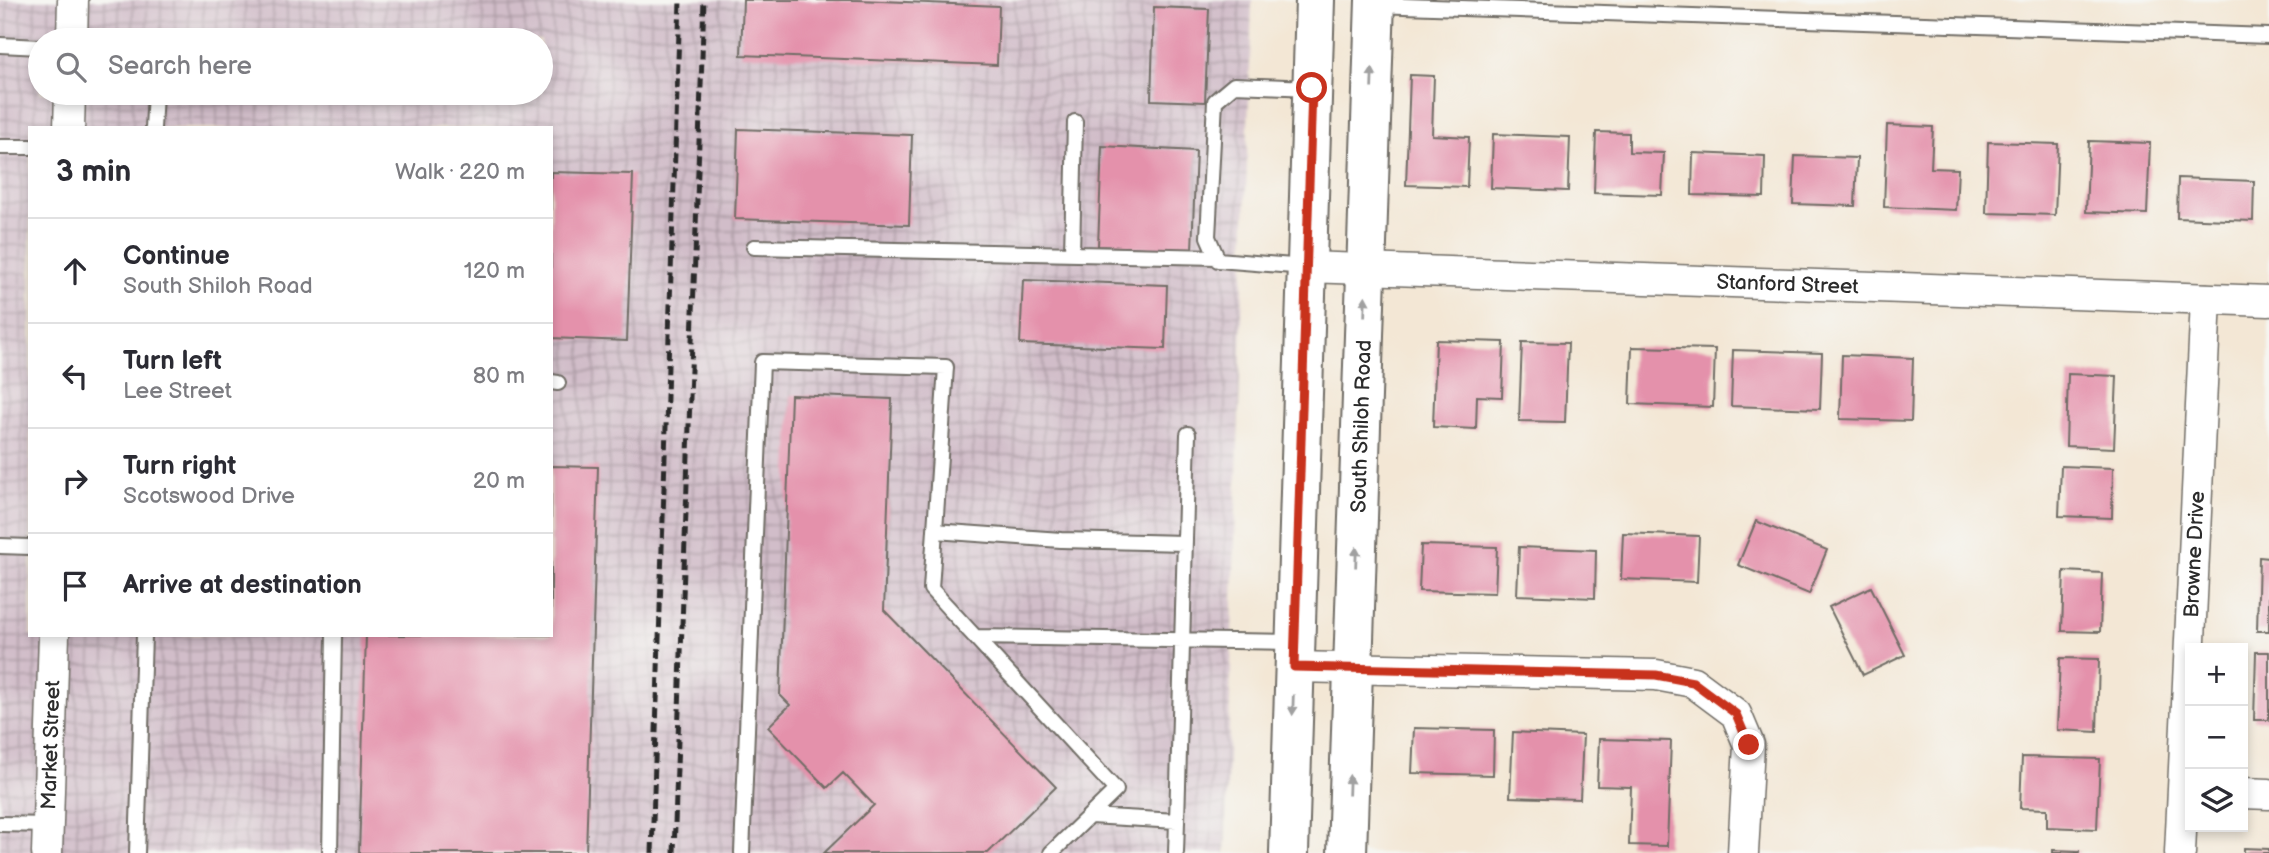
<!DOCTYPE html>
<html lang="en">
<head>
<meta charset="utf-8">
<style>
	body { margin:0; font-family:"Balsamiq Sans",sans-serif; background:#f7f7f7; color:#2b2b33 }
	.controls { position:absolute; right:21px; bottom:21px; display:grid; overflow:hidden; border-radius:0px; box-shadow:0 4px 10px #0003 }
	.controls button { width:63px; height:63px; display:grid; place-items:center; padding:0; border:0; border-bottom:2px solid #e1e1e2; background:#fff; color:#2b2b33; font:35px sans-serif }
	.stop { position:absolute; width:21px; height:21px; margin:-16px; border:5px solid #c8321e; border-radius:50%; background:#fff }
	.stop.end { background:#c8321e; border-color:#fff; box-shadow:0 2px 7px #0008 }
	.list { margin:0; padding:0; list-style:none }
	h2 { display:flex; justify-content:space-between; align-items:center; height:91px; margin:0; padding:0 28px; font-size:30px }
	h2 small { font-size:23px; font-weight:400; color:#7c7c81 }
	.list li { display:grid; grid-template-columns:46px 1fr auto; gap:21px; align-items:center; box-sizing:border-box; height:105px; padding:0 28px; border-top:2px solid #e1e1e2 }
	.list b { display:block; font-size:26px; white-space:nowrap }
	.list p { margin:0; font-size:23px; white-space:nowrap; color:#7c7c81 }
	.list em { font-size:23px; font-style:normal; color:#7c7c81 }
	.icon { flex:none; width:38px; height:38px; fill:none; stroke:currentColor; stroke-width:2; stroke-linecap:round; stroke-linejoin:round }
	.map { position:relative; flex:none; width:2269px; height:853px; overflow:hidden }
	.search { position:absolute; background:#fff; box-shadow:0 4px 10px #0003; left:28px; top:28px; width:525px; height:77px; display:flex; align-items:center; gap:18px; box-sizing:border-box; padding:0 24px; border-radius:38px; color:#7c7c81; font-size:26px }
	.panel { position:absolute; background:#fff; box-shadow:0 4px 10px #0003; left:28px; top:126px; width:525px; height:511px; border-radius:0px }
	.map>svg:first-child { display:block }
	.industrial { fill:url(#industrial-grid); fill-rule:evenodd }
	.building { fill:#e491ab }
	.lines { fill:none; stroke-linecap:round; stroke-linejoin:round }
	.service-casing { stroke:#716d66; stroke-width:18 }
	.minor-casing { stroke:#716d66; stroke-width:33 }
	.secondary-casing { stroke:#716d66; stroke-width:42 }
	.service { stroke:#fff; stroke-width:14 }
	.minor { stroke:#fff; stroke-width:30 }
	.secondary { stroke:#fff; stroke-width:38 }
	.rail { stroke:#2b2b2b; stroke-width:5; stroke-dasharray:10 5; stroke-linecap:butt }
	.oneway { fill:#a0a0a0 }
	.route { stroke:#c8321e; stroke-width:9 }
	.labels { text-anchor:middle; stroke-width:5; stroke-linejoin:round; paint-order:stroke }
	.street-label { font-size:21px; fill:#2b2b2b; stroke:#f6f6f2 }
</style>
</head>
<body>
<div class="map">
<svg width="2269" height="853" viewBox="0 0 2269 853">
	<defs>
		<pattern id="industrial-grid" width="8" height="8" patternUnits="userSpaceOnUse" patternTransform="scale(1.75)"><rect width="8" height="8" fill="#d1bdc9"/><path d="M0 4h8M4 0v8" fill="none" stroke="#aa9aa3"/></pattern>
	</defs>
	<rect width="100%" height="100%" fill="#f6f6f2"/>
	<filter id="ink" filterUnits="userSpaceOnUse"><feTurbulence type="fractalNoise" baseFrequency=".0143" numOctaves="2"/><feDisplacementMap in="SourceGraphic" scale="14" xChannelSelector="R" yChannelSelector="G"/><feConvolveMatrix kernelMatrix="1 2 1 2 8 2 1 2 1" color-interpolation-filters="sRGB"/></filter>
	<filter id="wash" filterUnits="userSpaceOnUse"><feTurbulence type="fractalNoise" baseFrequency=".00686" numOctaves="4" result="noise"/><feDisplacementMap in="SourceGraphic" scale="28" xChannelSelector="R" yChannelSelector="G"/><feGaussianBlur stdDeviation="1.57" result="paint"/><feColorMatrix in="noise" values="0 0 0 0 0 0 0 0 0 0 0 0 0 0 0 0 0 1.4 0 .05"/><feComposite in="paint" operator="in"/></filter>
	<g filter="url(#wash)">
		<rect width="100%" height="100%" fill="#f3e7d5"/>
		<path class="industrial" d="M 0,0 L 1252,0 L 1225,853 L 0,853 ZM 40,40 L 541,40 L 541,93 L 40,93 ZM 30,128 L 551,128 L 551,635 L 30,635 Z"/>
		<g id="blocks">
			<path class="building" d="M 743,0 L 858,0 L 999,6 L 997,65 L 741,55 Z
				M 1154,7 L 1209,9 L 1205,102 L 1151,100 Z
				M 1410,75 L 1434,76 L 1432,135 L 1469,137 L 1467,187 L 1406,185 Z
				M 1887,125 L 1933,127 L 1931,168 L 1958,169 L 1956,210 L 1884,207 Z
				M 738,129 L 912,135 L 909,225 L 735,219 Z
				M 1596,132 L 1629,133 L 1629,152 L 1664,153 L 1662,195 L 1594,193 Z
				M 1493,134 L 1570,137 L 1568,191 L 1491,188 Z
				M 2089,141 L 2150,143 L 2147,214 L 2086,212 Z
				M 1988,142 L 2058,144 L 2055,215 L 1986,213 Z
				M 1102,146 L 1196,151 L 1192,250 L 1098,246 Z
				M 1693,153 L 1765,156 L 1764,197 L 1692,195 Z
				M 1795,156 L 1857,158 L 1855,206 L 1793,204 Z
				M 551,172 L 633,174 L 627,341 L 551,338 Z
				M 2178,178 L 2254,181 L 2253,221 L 2177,218 Z
				M 1023,280 L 1167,285 L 1165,349 L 1020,344 Z
				M 1436,340 L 1504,342 L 1502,397 L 1477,396 L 1476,429 L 1433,427 Z
				M 1522,342 L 1568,343 L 1565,422 L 1519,421 Z
				M 1632,347 L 1715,349 L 1713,407 L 1630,404 Z
				M 1733,350 L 1822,353 L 1820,409 L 1731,406 Z
				M 1842,355 L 1913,358 L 1911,421 L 1840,419 Z
				M 2068,374 L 2117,376 L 2114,448 L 2066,446 Z
				M 791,395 L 892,399 L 884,610 L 1056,787 L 988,853 L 824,853 L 874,805 L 843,773 L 827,788 L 768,727 L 790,705 L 780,695 Z
				M 551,466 L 598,467 L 586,853 L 359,853 L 366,635 L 551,635 Z
				M 2061,466 L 2113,468 L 2112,518 L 2059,516 Z
				M 1756,521 L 1827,550 L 1809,594 L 1738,565 Z
				M 1623,533 L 1699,536 L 1697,582 L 1621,579 Z
				M 1421,545 L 1497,547 L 1495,593 L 1419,591 Z
				M 1519,547 L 1596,550 L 1595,598 L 1517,595 Z
				M 2259,557 L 2269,558 L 2269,631 L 2257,631 Z
				M 2064,571 L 2102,573 L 2100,632 L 2062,631 Z
				M 1871,587 L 1905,655 L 1863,675 L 1829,607 Z
				M 2256,652 L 2269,652 L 2269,720 L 2254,720 Z
				M 2060,658 L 2099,659 L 2097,732 L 2057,730 Z
				M 1414,728 L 1494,730 L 1493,775 L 1412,773 Z
				M 1513,732 L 1583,735 L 1580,799 L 1510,797 Z
				M 1599,739 L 1671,741 L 1667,846 L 1629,845 L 1631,787 L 1597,786 Z
				M 2022,757 L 2100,759 L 2097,829 L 2047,827 L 2047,809 L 2020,808 Z
				M 2244,848 L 2269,849 L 2269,853 L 2244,853 Z
				M 2053,850 L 2079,851 L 2079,853 L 2053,853 Z"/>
		</g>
	</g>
	<g filter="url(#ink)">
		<use href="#blocks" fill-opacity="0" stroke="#716d66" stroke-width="2"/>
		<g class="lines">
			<defs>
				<path id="service" d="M 1375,5 L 2269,36
					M 0,45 L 40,47
					M 153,128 L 155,93
					M 0,147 L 30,147
					M 754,247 L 1217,257
					M 1072,254 L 1075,122
					M 1305,267 L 1218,260 L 1208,237 L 1215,101 L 1234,85 L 1310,88
					M 551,382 L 558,383
					M 935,531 L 1061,540 L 1185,543
					M 0,546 L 30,547
					M 975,637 L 1295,642
					M 1090,816 L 1177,821 L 1176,853
					M 1177,821 L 1188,434
					M 0,824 L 48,825
					M 137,853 L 144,635
					M 330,853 L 334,635
					M 742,853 L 762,362 L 946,367 L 931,589 L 1116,790 L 1051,853"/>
				<g id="minor">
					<path d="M 72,40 L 73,0"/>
					<path d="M 69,128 L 70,93"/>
					<path id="s1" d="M 1307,267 L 2269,301"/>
					<path d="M 1294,667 L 1656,675 L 1693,682 L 1736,714 L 1749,745 L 1743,853"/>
					<path d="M 2243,793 L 2269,794"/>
					<path id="s2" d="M 47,853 L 54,635"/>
					<path id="s3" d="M 2180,853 L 2206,299"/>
				</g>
				<g id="secondary">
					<path d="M 1289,853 L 1315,0"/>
					<path id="s4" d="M 1347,853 L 1375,0"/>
				</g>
			</defs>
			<use href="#service" class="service-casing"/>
			<use href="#minor" class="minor-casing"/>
			<use href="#secondary" class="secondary-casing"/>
			<use href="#service" class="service"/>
			<use href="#minor" class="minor"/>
			<use href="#secondary" class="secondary"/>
			<path class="rail" d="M 652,853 L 680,0
				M 674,853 L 704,0"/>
		</g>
		<defs><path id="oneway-solid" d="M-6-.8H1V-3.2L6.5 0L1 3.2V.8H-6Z" transform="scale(1.75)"/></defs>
		<g class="oneway">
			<use href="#oneway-solid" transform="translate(1372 78) rotate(-88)"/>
			<use href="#oneway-solid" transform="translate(1365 306) rotate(-88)"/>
			<use href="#oneway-solid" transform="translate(1356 557) rotate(-88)"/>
			<use href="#oneway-solid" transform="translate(1293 705) rotate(92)"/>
			<use href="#oneway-solid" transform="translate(1349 785) rotate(-88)"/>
		</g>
	</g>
	<g class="lines" filter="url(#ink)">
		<path class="route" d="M 1312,88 L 1294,667 L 1656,675 L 1693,682 L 1736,714 L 1749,745"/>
	</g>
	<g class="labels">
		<g class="street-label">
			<text dy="7" stroke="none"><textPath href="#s1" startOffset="481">Stanford Street</textPath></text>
			<text dy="7" stroke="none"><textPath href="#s4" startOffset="427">South Shiloh Road</textPath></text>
			<text dy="7" stroke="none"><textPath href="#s3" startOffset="299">Browne Drive</textPath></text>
			<text dy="7" stroke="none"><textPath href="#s2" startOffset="108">Market Street</textPath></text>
		</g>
	</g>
</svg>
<div class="controls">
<button>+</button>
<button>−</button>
<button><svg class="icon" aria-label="layers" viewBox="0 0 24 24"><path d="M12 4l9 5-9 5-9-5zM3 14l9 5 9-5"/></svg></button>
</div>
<div class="stop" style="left:1312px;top:88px"></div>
<div class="stop end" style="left:1749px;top:745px"></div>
<div class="search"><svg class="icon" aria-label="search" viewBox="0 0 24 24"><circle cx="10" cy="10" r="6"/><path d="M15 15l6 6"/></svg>Search here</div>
<section class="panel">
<h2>3 min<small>Walk · 220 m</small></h2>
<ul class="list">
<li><svg class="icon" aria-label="ahead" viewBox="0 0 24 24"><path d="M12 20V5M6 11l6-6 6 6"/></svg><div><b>Continue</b><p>South Shiloh Road</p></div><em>120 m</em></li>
<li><svg class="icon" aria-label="left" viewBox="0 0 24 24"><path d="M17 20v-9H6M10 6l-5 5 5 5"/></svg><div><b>Turn left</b><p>Lee Street</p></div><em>80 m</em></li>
<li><svg class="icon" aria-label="right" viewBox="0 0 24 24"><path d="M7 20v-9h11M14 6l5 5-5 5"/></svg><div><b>Turn right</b><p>Scotswood Drive</p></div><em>20 m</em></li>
<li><svg class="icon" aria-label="arrive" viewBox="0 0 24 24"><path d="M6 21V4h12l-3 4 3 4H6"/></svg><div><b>Arrive at destination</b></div></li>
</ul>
</section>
</div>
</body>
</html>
